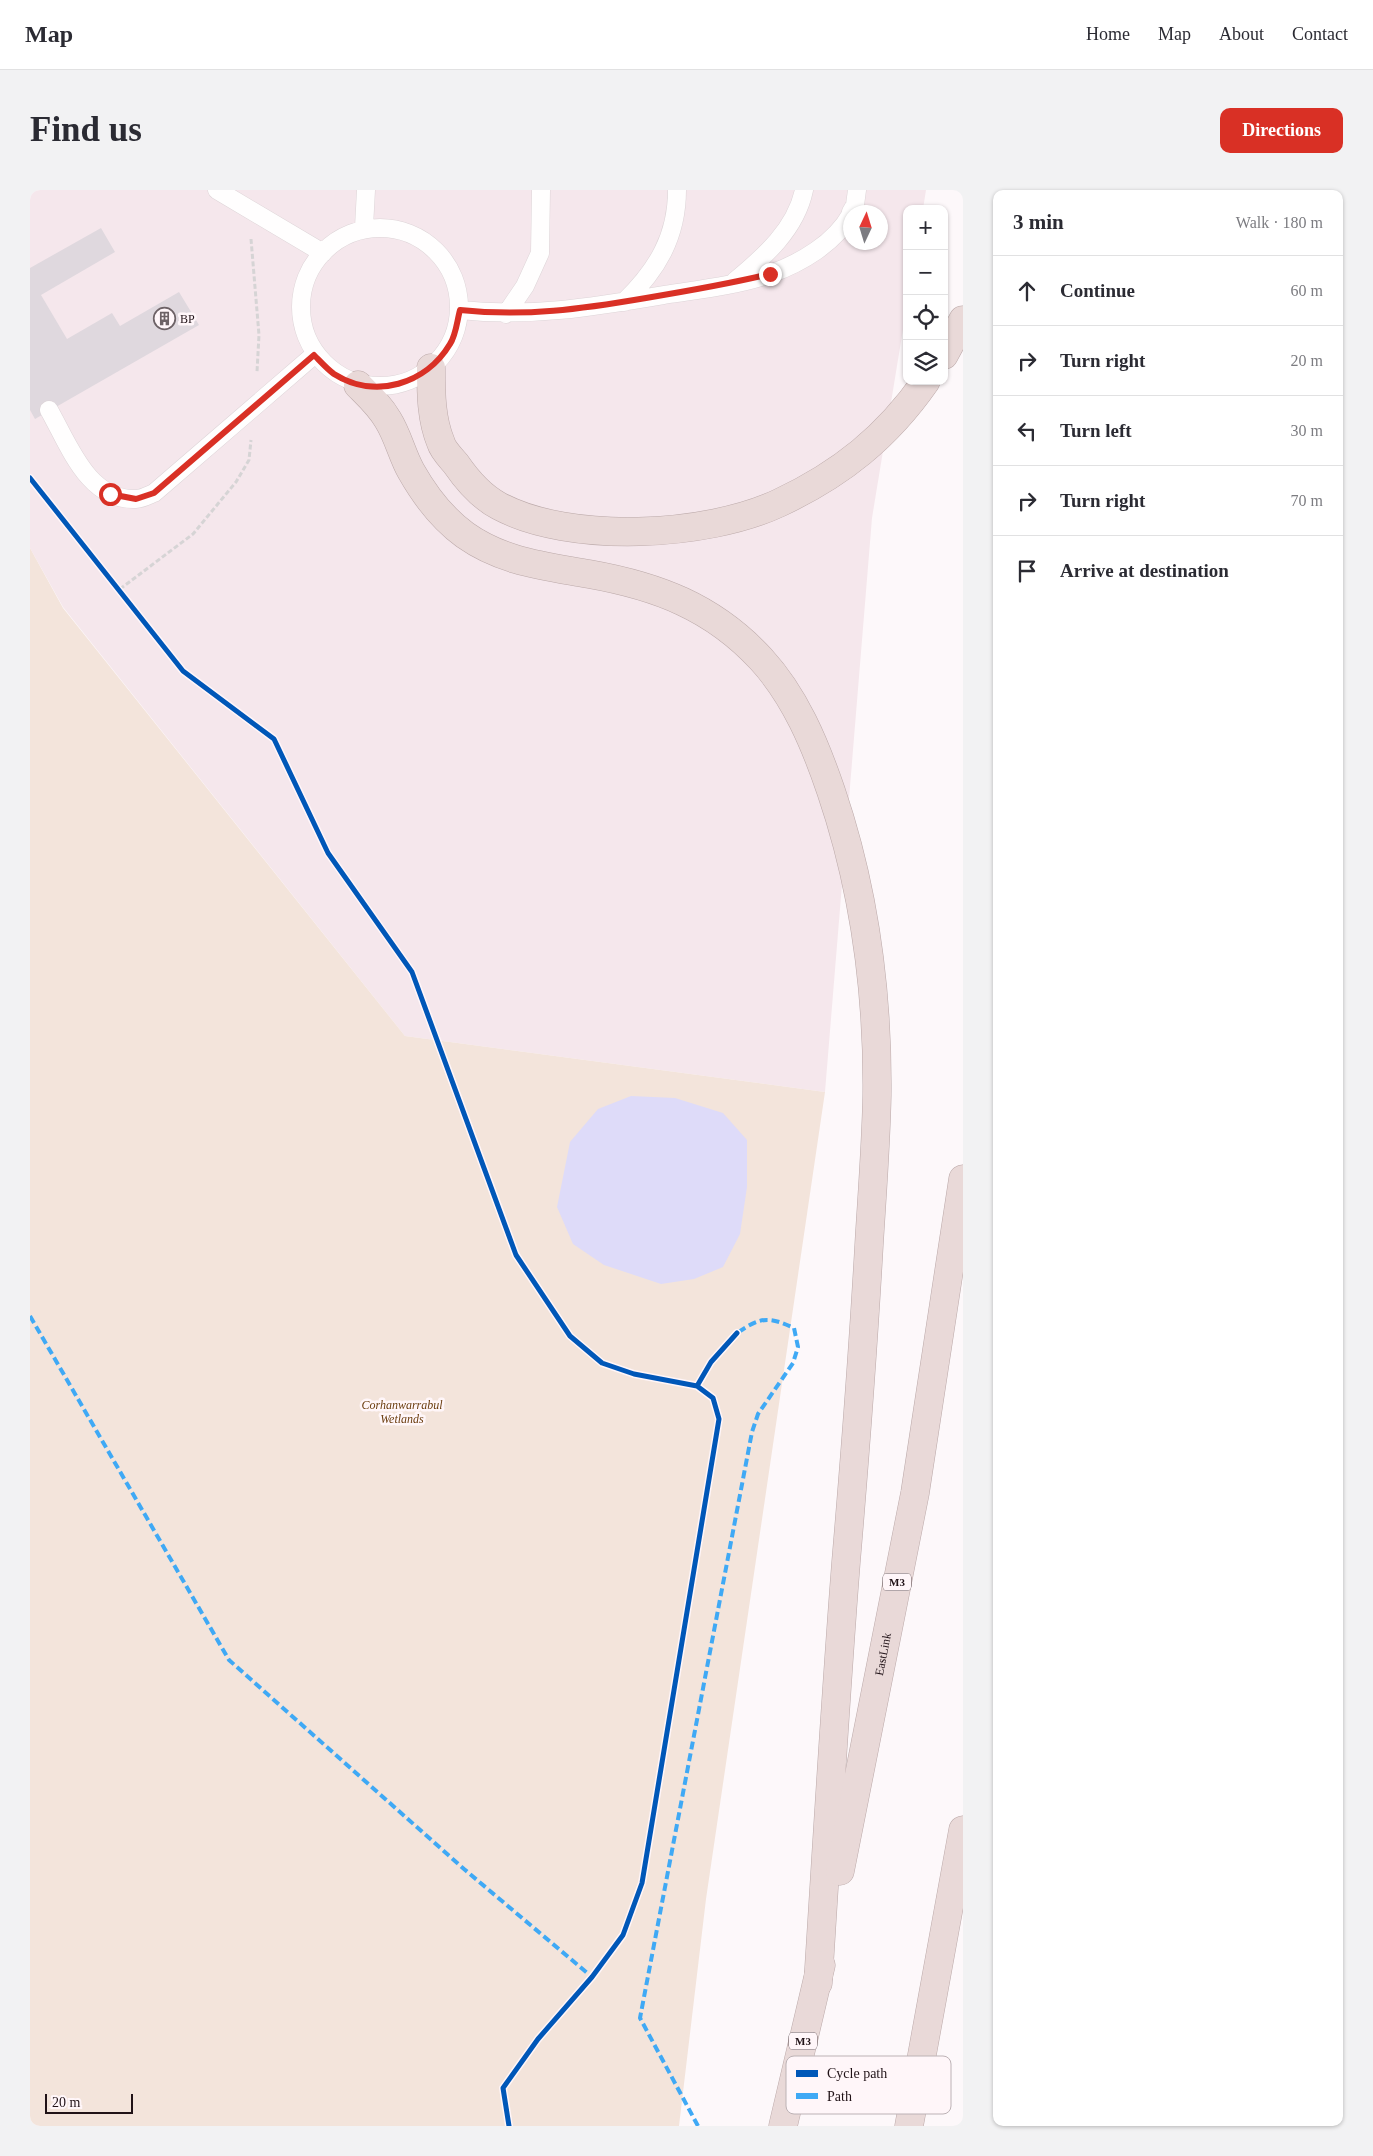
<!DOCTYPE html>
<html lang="en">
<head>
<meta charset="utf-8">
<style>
	body { margin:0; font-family:Georgia,serif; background:#f2f2f3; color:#2b2b33 }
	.controls { position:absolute; right:15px; top:15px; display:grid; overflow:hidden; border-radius:10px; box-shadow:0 1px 4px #0004 }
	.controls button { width:45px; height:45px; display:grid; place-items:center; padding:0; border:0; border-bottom:1px solid #e1e1e2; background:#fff; color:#2b2b33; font:25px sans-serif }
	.compass { position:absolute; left:813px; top:15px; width:45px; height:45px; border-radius:50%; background:#fff; box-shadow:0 1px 4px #0004; rotate:4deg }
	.scale { position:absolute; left:15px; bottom:12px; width:88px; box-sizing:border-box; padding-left:5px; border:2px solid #201217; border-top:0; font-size:14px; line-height:18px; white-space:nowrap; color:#201217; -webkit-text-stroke:4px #fff6f9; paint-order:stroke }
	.stop { position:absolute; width:15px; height:15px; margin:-11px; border:4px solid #d93025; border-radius:50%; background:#fff }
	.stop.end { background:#d93025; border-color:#fff; box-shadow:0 1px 5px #0008 }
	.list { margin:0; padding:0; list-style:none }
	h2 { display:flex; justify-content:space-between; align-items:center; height:65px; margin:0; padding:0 20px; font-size:21px }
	h2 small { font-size:16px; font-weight:400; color:#7c7c81 }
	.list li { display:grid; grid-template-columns:32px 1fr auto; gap:15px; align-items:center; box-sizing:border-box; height:70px; padding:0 20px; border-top:1px solid #e1e1e2 }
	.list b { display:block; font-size:19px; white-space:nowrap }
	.list em { font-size:16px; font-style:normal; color:#7c7c81 }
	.icon { flex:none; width:28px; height:28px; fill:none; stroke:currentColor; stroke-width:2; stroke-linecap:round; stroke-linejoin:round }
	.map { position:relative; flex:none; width:933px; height:1936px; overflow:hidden; border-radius:10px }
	header { display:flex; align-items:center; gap:30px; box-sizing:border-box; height:70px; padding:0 25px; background:#fff; border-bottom:1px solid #e1e1e2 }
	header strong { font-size:24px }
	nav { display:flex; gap:28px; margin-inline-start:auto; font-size:18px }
	.intro { display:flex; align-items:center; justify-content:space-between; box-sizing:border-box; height:120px; padding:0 30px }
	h1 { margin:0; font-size:35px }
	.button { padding:12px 22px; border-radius:10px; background:#d93025; color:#fff; font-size:18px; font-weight:700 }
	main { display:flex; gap:30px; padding:0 30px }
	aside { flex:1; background:#fff; border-radius:10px; box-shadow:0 1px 4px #0004 }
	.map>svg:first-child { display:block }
	.built { fill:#f5e7ec; fill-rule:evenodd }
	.green { fill:#f3e4db }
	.water { fill:#dedbf9 }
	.building { fill:#dfd8de }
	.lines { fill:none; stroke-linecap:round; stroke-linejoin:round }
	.service-casing { stroke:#ddd4d7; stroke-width:19 }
	.motorway-casing { stroke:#bba9a9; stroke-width:29 }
	.path { stroke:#d6d4d5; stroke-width:3; stroke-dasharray:5 2.5; stroke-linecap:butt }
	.service { stroke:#fffefe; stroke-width:18 }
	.motorway { stroke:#e9d9d8; stroke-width:28 }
	.quiet { stroke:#3fa9f5; stroke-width:4; stroke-dasharray:8 4; stroke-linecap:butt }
	.cycleway-casing { stroke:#fff6f9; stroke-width:8 }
	.cycleway { stroke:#0057b8; stroke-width:5 }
	.route { stroke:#d93025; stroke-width:6 }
	.labels { text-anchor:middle; stroke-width:5; stroke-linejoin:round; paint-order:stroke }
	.shield { fill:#fff6f9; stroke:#63565b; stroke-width:1 }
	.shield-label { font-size:11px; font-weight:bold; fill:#201217 }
	.poi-label { font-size:12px; fill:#201217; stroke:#fff6f9; text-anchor:start }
	.park-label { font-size:12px; font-style:italic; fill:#6b3d0e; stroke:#fff6f9 }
	.street-label { font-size:12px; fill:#201217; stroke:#fff6f9 }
	.key { fill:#fff6f9; stroke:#bcb2b5; stroke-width:1 }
	.key-label { font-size:14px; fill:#201217 }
</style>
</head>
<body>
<header>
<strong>Map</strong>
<nav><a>Home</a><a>Map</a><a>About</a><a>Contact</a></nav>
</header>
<div class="intro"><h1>Find us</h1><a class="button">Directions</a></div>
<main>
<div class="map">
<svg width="933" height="1936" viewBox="0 0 933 1936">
	<rect width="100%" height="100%" fill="#fdf8fa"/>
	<path class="built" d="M 0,0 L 896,0 L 893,19 L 877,19 L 877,115 L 842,328 L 795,902 L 375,846 L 33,417 L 0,358 ZM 821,22 L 851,22 L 851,52 L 821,52 Z"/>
	<path class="green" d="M 0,358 L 33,418 L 375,846 L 795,902 L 676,1709 L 649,1936 L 0,1936 Z"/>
	<path class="water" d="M 601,906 L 645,908 L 693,923 L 717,950 L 717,997 L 710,1044 L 693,1077 L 664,1089 L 631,1094 L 574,1075 L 543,1054 L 527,1017 L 540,952 L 568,919 Z"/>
	<path class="building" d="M 71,38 L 85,62 L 11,105 L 37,149 L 82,123 L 90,136 L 149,102 L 169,135 L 5,229 L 0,220 L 0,78 Z"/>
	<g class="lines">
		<defs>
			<path id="service" d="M 187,0 L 293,63
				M 821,22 L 825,15 L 827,0
				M 334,37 L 336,0
				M271 117a79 79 0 1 1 158 0a79 79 0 1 1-158 0Z
				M 705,91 C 734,67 766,39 774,0
				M 594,112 C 627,80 647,47 647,0
				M 430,120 C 503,128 569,116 640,104 C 673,99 708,95 740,84 C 771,73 805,53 821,24
				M 476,124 L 495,96 L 510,63 L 511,0
				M 19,220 C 39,255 58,311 106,309 C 112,309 119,305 124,303 L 284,165"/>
			<g id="motorway">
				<path d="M 914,165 L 933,130"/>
				<path d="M 401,178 C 401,203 401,229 411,253 C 413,260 421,268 426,274 C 437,290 452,307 469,316 C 540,354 677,347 749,313 C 811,284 857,247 896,191"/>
				<path d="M 328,195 C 339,206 350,216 358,230 C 368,246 372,265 381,281 C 394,304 413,329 435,345 C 473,372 515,376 559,384 C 627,396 683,417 731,469 C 765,506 785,554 801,601 C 834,698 848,802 847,905 C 846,955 842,1005 839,1055 C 833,1161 825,1266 816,1372 C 805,1512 797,1653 788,1793"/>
				<path id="s1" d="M 810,1681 L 885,1303 L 933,989"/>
				<path d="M 753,1936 L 791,1775"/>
				<path d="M 879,1936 L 933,1640"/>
			</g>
		</defs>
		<use href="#service" class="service-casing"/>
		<use href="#motorway" class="motorway-casing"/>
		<path class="path" d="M 221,49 L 229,145 L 227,182
			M 90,399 L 163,344 L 206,292 L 219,270 L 221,250"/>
		<use href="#service" class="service"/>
		<use href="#motorway" class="motorway"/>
		<path class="quiet" d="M 0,1126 L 199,1470 L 434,1679 L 562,1787
			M 668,1936 L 610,1828 L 722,1242 L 728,1224 L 763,1173 L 768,1157 L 764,1138 C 738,1126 731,1127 707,1143"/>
		<defs>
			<path id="cycleway" d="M 0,288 L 153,481 L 244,549 L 298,663 L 382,782 L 486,1065 L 540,1146 L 572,1173 L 604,1184 L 667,1196 L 683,1208 L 689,1229 L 612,1693 L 593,1745 L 562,1787 L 508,1849 L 473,1898 L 479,1936
				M 667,1196 L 681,1172 L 707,1143"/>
		</defs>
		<use href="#cycleway" class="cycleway-casing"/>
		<use href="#cycleway" class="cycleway"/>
	</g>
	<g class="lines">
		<path class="route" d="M 80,304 L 106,309 L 124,303 L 284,165 C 290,171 297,179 304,184 C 345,210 396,194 420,154 C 426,145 427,131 430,120 C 495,127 552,119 616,108 C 658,101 699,94 740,84"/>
	</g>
	<defs>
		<symbol id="building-ring" viewBox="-11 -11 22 22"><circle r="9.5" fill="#fff6f9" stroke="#6d6266" stroke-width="1.5"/><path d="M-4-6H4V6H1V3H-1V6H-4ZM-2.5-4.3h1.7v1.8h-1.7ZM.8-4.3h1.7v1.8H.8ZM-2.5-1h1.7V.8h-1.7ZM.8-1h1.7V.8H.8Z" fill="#6d6266"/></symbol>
	</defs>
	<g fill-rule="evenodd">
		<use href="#building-ring" x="122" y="116" width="25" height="25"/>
	</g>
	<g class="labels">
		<g class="shield">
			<rect x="853" y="1383.5" width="28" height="17" rx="4"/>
			<rect x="759" y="1842.5" width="28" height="17" rx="4"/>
		</g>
		<g class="shield-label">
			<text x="867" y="1396">M3</text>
			<text x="773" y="1855">M3</text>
		</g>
		<g class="poi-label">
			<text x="150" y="133">BP</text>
		</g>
		<g class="park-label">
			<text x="372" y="1219">Corhanwarrabul<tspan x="372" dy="14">Wetlands</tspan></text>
		</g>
		<g class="street-label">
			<text dy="4" stroke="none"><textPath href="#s1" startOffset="221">EastLink</textPath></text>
		</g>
	</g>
	<rect x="756" y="1866" width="165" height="58" rx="8" class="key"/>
	<rect x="766" y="1880" width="22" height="7" fill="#0057b8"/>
	<rect x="766" y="1903" width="22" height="6" fill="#3fa9f5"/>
	<g class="key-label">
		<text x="797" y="1888">Cycle path</text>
		<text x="797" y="1911">Path</text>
	</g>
</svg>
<div class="controls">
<button>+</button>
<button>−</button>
<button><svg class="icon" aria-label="locate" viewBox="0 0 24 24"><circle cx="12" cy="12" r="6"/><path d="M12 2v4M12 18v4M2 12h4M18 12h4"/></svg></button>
<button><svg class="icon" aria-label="layers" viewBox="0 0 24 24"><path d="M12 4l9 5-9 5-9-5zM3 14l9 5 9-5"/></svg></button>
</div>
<svg class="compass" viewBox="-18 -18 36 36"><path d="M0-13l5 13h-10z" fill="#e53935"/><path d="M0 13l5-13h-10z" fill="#7c7c81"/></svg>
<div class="scale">20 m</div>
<div class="stop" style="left:80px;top:304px"></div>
<div class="stop end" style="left:740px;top:84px"></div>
</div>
<aside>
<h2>3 min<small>Walk · 180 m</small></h2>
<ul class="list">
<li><svg class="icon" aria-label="ahead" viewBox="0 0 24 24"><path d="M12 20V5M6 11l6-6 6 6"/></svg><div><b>Continue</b></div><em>60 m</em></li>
<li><svg class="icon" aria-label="right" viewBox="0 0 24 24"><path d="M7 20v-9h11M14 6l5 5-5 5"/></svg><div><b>Turn right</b></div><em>20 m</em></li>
<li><svg class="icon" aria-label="left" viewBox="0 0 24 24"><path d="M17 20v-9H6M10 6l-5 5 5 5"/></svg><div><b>Turn left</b></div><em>30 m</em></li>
<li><svg class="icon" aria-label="right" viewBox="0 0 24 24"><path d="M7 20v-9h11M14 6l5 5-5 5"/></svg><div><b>Turn right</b></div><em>70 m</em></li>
<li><svg class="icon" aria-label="arrive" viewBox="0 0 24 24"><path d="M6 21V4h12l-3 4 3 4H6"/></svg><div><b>Arrive at destination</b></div></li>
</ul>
</aside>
</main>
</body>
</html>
